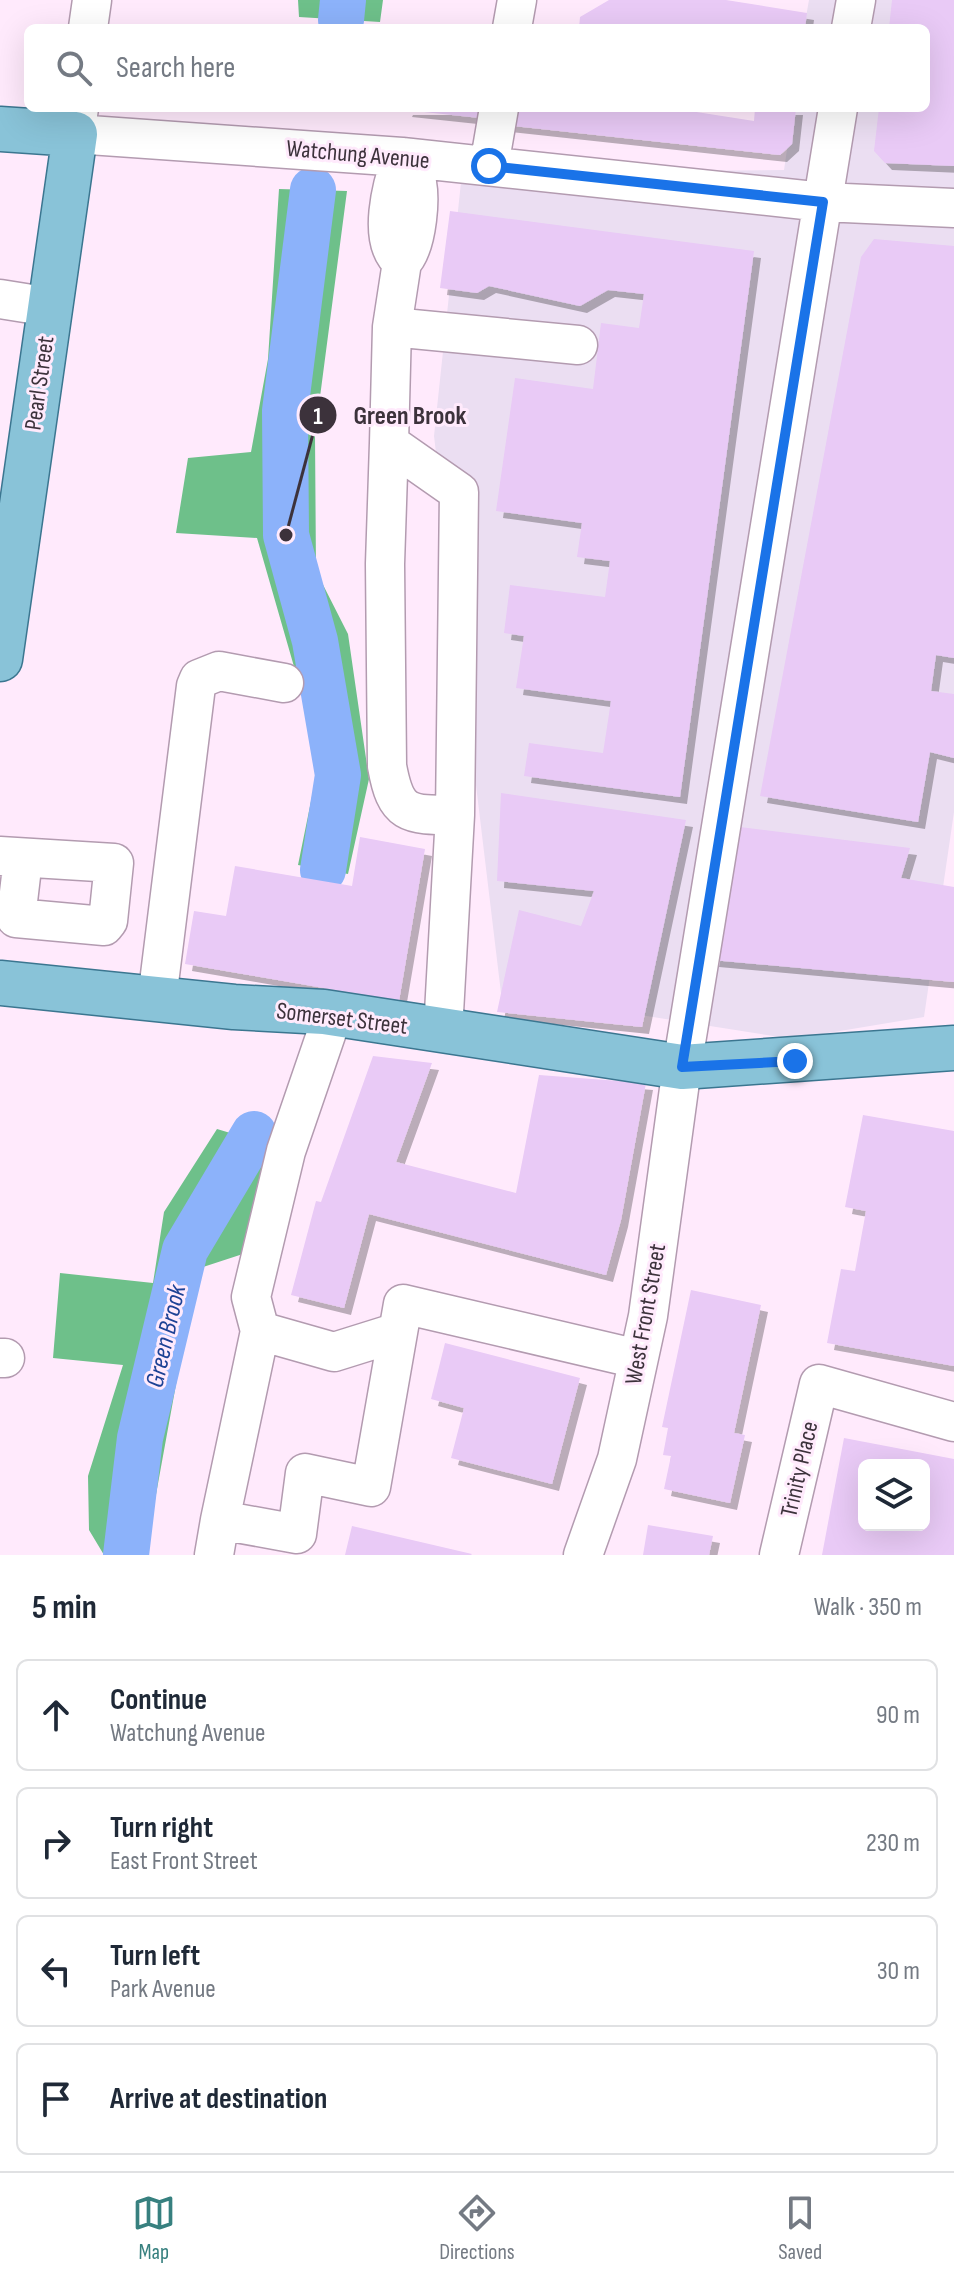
<!DOCTYPE html>
<html lang="en">
<head>
<meta charset="utf-8">
<style>
	body { margin:0; font-family:"Sofia Sans Condensed",sans-serif; background:#f2f2f3; color:#1f2937 }
	.controls { position:absolute; right:24px; bottom:24px; display:grid; overflow:hidden; border-radius:12px; box-shadow:0 8px 32px #0002 }
	.controls button { width:72px; height:72px; display:grid; place-items:center; padding:0; border:0; border-bottom:2px solid #e0e1e3; background:#fff; color:#1f2937; font:40px sans-serif }
	.stop { position:absolute; width:24px; height:24px; margin:-18px; border:6px solid #1a73e8; border-radius:50%; background:#fff }
	.stop.end { background:#1a73e8; border-color:#fff; box-shadow:0 2px 8px #0008 }
	.list { margin:0; padding:0; list-style:none }
	h2 { display:flex; justify-content:space-between; align-items:center; height:104px; margin:0; padding:0 32px; font-size:34px }
	h2 small { font-size:26px; font-weight:400; color:#747a83 }
	.list li { display:grid; grid-template-columns:52px 1fr auto; gap:24px; align-items:center; box-sizing:border-box; height:112px; margin:0 16px 16px; padding:0 16px; border:2px solid #e0e1e3; border-radius:12px }
	.list b { display:block; font-size:30px; white-space:nowrap }
	.list p { margin:0; font-size:26px; white-space:nowrap; color:#747a83 }
	.list em { font-size:26px; font-style:normal; color:#747a83 }
	.icon { flex:none; width:44px; height:44px; fill:none; stroke:currentColor; stroke-width:2; stroke-linecap:round; stroke-linejoin:round }
	.map { position:relative; flex:none; width:954px; height:1555px; overflow:hidden }
	.search { position:absolute; background:#fff; box-shadow:0 8px 32px #0002; left:24px; right:24px; top:24px; height:88px; display:flex; align-items:center; gap:20px; box-sizing:border-box; padding:0 28px; border-radius:12px; color:#747a83; font-size:30px }
	.sheet { height:616px; background:#fff }
	nav { display:flex; justify-content:space-around; align-items:center; box-sizing:border-box; height:112px; border-top:2px solid #e0e1e3; background:#fff; font-size:22px; color:#747a83 }
	nav a { display:grid; justify-items:center; gap:4px }
	nav .on { color:#37807f }
	.map>svg:first-child { display:block }
	.commercial { fill:#ebdef2 }
	.forest { fill:#6ec08a }
	.lines { fill:none; stroke-linecap:round; stroke-linejoin:round }
	.river { stroke:#8cb2fa; stroke-width:46 }
	.building { fill:#e9caf6; fill-rule:evenodd; filter:url(#shadow) }
	.minor-casing { stroke:#b39bb0; stroke-width:41 }
	.major-casing { stroke:#3b7690; stroke-width:47 }
	.minor { stroke:#fff; stroke-width:38 }
	.major { stroke:#89c3d8; stroke-width:44 }
	.route { stroke:#1a73e8; stroke-width:10 }
	.labels { text-anchor:middle; stroke-width:6; stroke-linejoin:round; paint-order:stroke }
	.street-label { font-size:24px; fill:#3c323b; stroke:#ffeafc }
	.water-label { font-size:26px; font-style:italic; fill:#1d4295; stroke:#ffeafc }
	.leader { fill:none; stroke:#3c323b; stroke-width:3 }
	.callout-dot { fill:#3c323b; stroke:#ffeafc; stroke-width:3 }
	.mark-label { font-size:24px; text-anchor:middle; font-weight:bold; fill:#fff }
	.callout-label { font-size:26px; text-anchor:middle; font-weight:bold; fill:#3c323b; stroke:#ffeafc; stroke-width:6; stroke-linejoin:round; paint-order:stroke }
</style>
</head>
<body>
<div class="map">
<svg width="954" height="1555" viewBox="0 0 954 1555">
	<defs>
		<filter id="shadow"><feDropShadow dx="7" dy="7" stdDeviation="0" flood-color="#0004"/></filter>
	</defs>
	<rect width="100%" height="100%" fill="#ffeafc"/>
	<path class="commercial" d="M 809,0 L 954,0 L 954,812 L 924,1017 L 792,1039 L 501,993 L 434,436 L 462,173 L 784,170 L 793,108 L 926,108 L 926,28 L 804,28 Z"/>
	<path class="forest" d="M 298,0 L 383,0 L 380,22 L 299,17 Z
		M 279,189 L 347,191 L 315,435 L 316,571 L 348,634 L 369,779 L 348,874 L 298,865 L 320,757 L 257,538 L 176,533 L 188,458 L 251,452 L 268,359 Z
		M 217,1129 L 277,1147 L 252,1251 L 197,1269 L 145,1555 L 104,1555 L 89,1530 L 88,1476 L 123,1365 L 53,1358 L 60,1273 L 153,1283 L 164,1212 Z"/>
	<g class="lines">
		<path class="river" d="M 341,20 L 343,0
			M 313,190 L 285,411 L 286,535 L 315,641 L 338,775 L 323,870
			M 126,1555 L 140,1438 L 185,1250 L 254,1134"/>
	</g>
	<path class="building" d="M 609,0 L 726,0 L 807,13 L 805,28 L 579,28 L 580,17 Z
		M 892,0 L 954,0 L 954,166 L 885,163 L 874,151 L 879,108 L 926,108 L 926,28 L 889,28 Z
		M 406,108 L 480,108 L 480,118 L 405,110 Z
		M 507,108 L 671,108 L 754,121 L 755,108 L 796,108 L 792,144 L 780,155 L 504,125 Z
		M 450,211 L 754,251 L 680,797 L 524,776 L 529,743 L 603,753 L 611,701 L 516,688 L 524,636 L 504,633 L 510,585 L 605,597 L 610,561 L 577,557 L 582,523 L 496,511 L 515,378 L 593,389 L 601,323 L 639,328 L 644,294 L 608,290 L 580,306 L 489,286 L 477,293 L 440,288 Z
		M 874,239 L 954,246 L 954,658 L 936,655 L 931,691 L 954,694 L 954,758 L 930,752 L 918,822 L 760,796 L 861,257 Z
		M 501,793 L 686,820 L 642,1027 L 497,1012 L 519,910 L 581,926 L 594,891 L 497,881 Z
		M 740,827 L 910,848 L 901,878 L 954,887 L 954,982 L 712,960 Z
		M 360,837 L 425,849 L 399,1001 L 185,964 L 194,911 L 226,916 L 235,866 L 352,886 Z
		M 373,1056 L 432,1063 L 396,1162 L 516,1193 L 539,1075 L 646,1083 L 621,1220 L 606,1275 L 369,1214 L 344,1308 L 291,1295 L 316,1201 L 321,1202 Z
		M 863,1115 L 954,1131 L 954,1366 L 827,1343 L 841,1269 L 855,1271 L 866,1211 L 845,1207 Z
		M 691,1290 L 761,1305 L 734,1433 L 745,1435 L 730,1503 L 664,1489 L 671,1456 L 663,1455 L 668,1428 L 662,1427 Z
		M 445,1343 L 580,1378 L 552,1484 L 451,1458 L 464,1408 L 431,1399 Z
		M 844,1438 L 954,1459 L 954,1555 L 822,1555 ZM 864,1465 L 924,1465 L 924,1525 L 864,1525 Z
		M 648,1525 L 713,1536 L 709,1555 L 643,1555 Z
		M 352,1526 L 472,1554 L 471,1555 L 345,1555 Z"/>
	<g class="lines">
		<defs>
			<path id="minor" d="M 88,28 L 92,0
				M 512,28 L 517,0
				M 851,28 L 856,0
				M 79,108 L 75,134 L 402,157 L 823,202 L 954,208
				M 402,157 C 406,162 411,167 414,173 C 423,192 417,248 402,262 L 392,327 L 389,443 L 459,492 L 455,815 L 443,1031
				M 489,166 L 499,108
				M 402,262 C 376,242 392,183 402,157
				M 0,299 L 50,307
				M 392,327 L 578,345
				M 389,443 L 385,564 L 387,766 C 396,815 407,815 455,815
				M 0,856 L 114,863 L 108,921 L 104,926 L 16,918 L 23,859
				M 157,999 L 196,686 L 199,679 L 219,671 L 284,683
				M 260,1331 L 251,1297 L 286,1151 L 333,1014
				M 0,1358 L 5,1358
				M 220,1520 L 260,1331 L 334,1352 L 398,1332
				M 214,1555 L 220,1520 L 297,1534 L 305,1473 L 371,1487 L 403,1304 L 638,1359
				M 583,1555 L 617,1459 L 648,1316 L 682,1067 L 838,108
				M 779,1555 L 819,1384 L 954,1422"/>
			<path id="major" d="M 0,129 L 75,134 L 0,659
				M 0,983 L 234,1007 L 324,1012 L 682,1067 L 954,1048"/>
		</defs>
		<use href="#minor" class="minor-casing"/>
		<use href="#major" class="major-casing"/>
		<use href="#minor" class="minor"/>
		<use href="#major" class="major"/>
	</g>
	<g class="lines">
		<path class="route" d="M 489,166 L 823,202 L 682,1067 L 795,1061"/>
	</g>
	<g class="labels">
		<g class="street-label">
			<text transform="translate(358 154) rotate(5)" y="8">Watchung Avenue</text>
			<text transform="translate(39 383) rotate(-82)" y="8">Pearl Street</text>
			<text transform="translate(342 1018) rotate(7)" y="8">Somerset Street</text>
			<text transform="translate(645 1314) rotate(-80)" y="8">West Front Street</text>
			<text transform="translate(799 1469) rotate(-77)" y="8">Trinity Place</text>
		</g>
		<g class="water-label">
			<text transform="translate(165 1336) rotate(-77)" y="9">Green Brook</text>
		</g>
	</g>
	<path class="leader" d="M286 535L318 415"/>
	<g class="callout-dot">
		<circle cx="286" cy="535" r="8"/>
		<circle cx="318" cy="415" r="20"/>
	</g>
	<g class="mark-label">
		<text x="318" y="424">1</text>
	</g>
	<g class="callout-label">
		<text x="410" y="424">Green Brook</text>
	</g>
</svg>
<div class="controls">
<button><svg class="icon" aria-label="layers" viewBox="0 0 24 24"><path d="M12 4l9 5-9 5-9-5zM3 14l9 5 9-5"/></svg></button>
</div>
<div class="stop" style="left:489px;top:166px"></div>
<div class="stop end" style="left:795px;top:1061px"></div>
<div class="search"><svg class="icon" aria-label="search" viewBox="0 0 24 24"><circle cx="10" cy="10" r="6"/><path d="M15 15l6 6"/></svg>Search here</div>
</div>
<section class="sheet">
<h2>5 min<small>Walk · 350 m</small></h2>
<ul class="list">
<li><svg class="icon" aria-label="ahead" viewBox="0 0 24 24"><path d="M12 20V5M6 11l6-6 6 6"/></svg><div><b>Continue</b><p>Watchung Avenue</p></div><em>90 m</em></li>
<li><svg class="icon" aria-label="right" viewBox="0 0 24 24"><path d="M7 20v-9h11M14 6l5 5-5 5"/></svg><div><b>Turn right</b><p>East Front Street</p></div><em>230 m</em></li>
<li><svg class="icon" aria-label="left" viewBox="0 0 24 24"><path d="M17 20v-9H6M10 6l-5 5 5 5"/></svg><div><b>Turn left</b><p>Park Avenue</p></div><em>30 m</em></li>
<li><svg class="icon" aria-label="arrive" viewBox="0 0 24 24"><path d="M6 21V4h12l-3 4 3 4H6"/></svg><div><b>Arrive at destination</b></div></li>
</ul>
</section>
<nav>
<a class="on"><svg class="icon" aria-label="map" viewBox="0 0 24 24"><path d="M3 6l6-2 6 2 6-2v14l-6 2-6-2-6 2zM9 4v14M15 6v14"/></svg>Map</a>
<a><svg class="icon" aria-label="directions" viewBox="0 0 24 24"><path d="M12 3l9 9-9 9-9-9zM9 14v-3h6M13 9l2 2-2 2"/></svg>Directions</a>
<a><svg class="icon" aria-label="saved" viewBox="0 0 24 24"><path d="M7 4h10v16l-5-4-5 4z"/></svg>Saved</a>
</nav>
</body>
</html>
